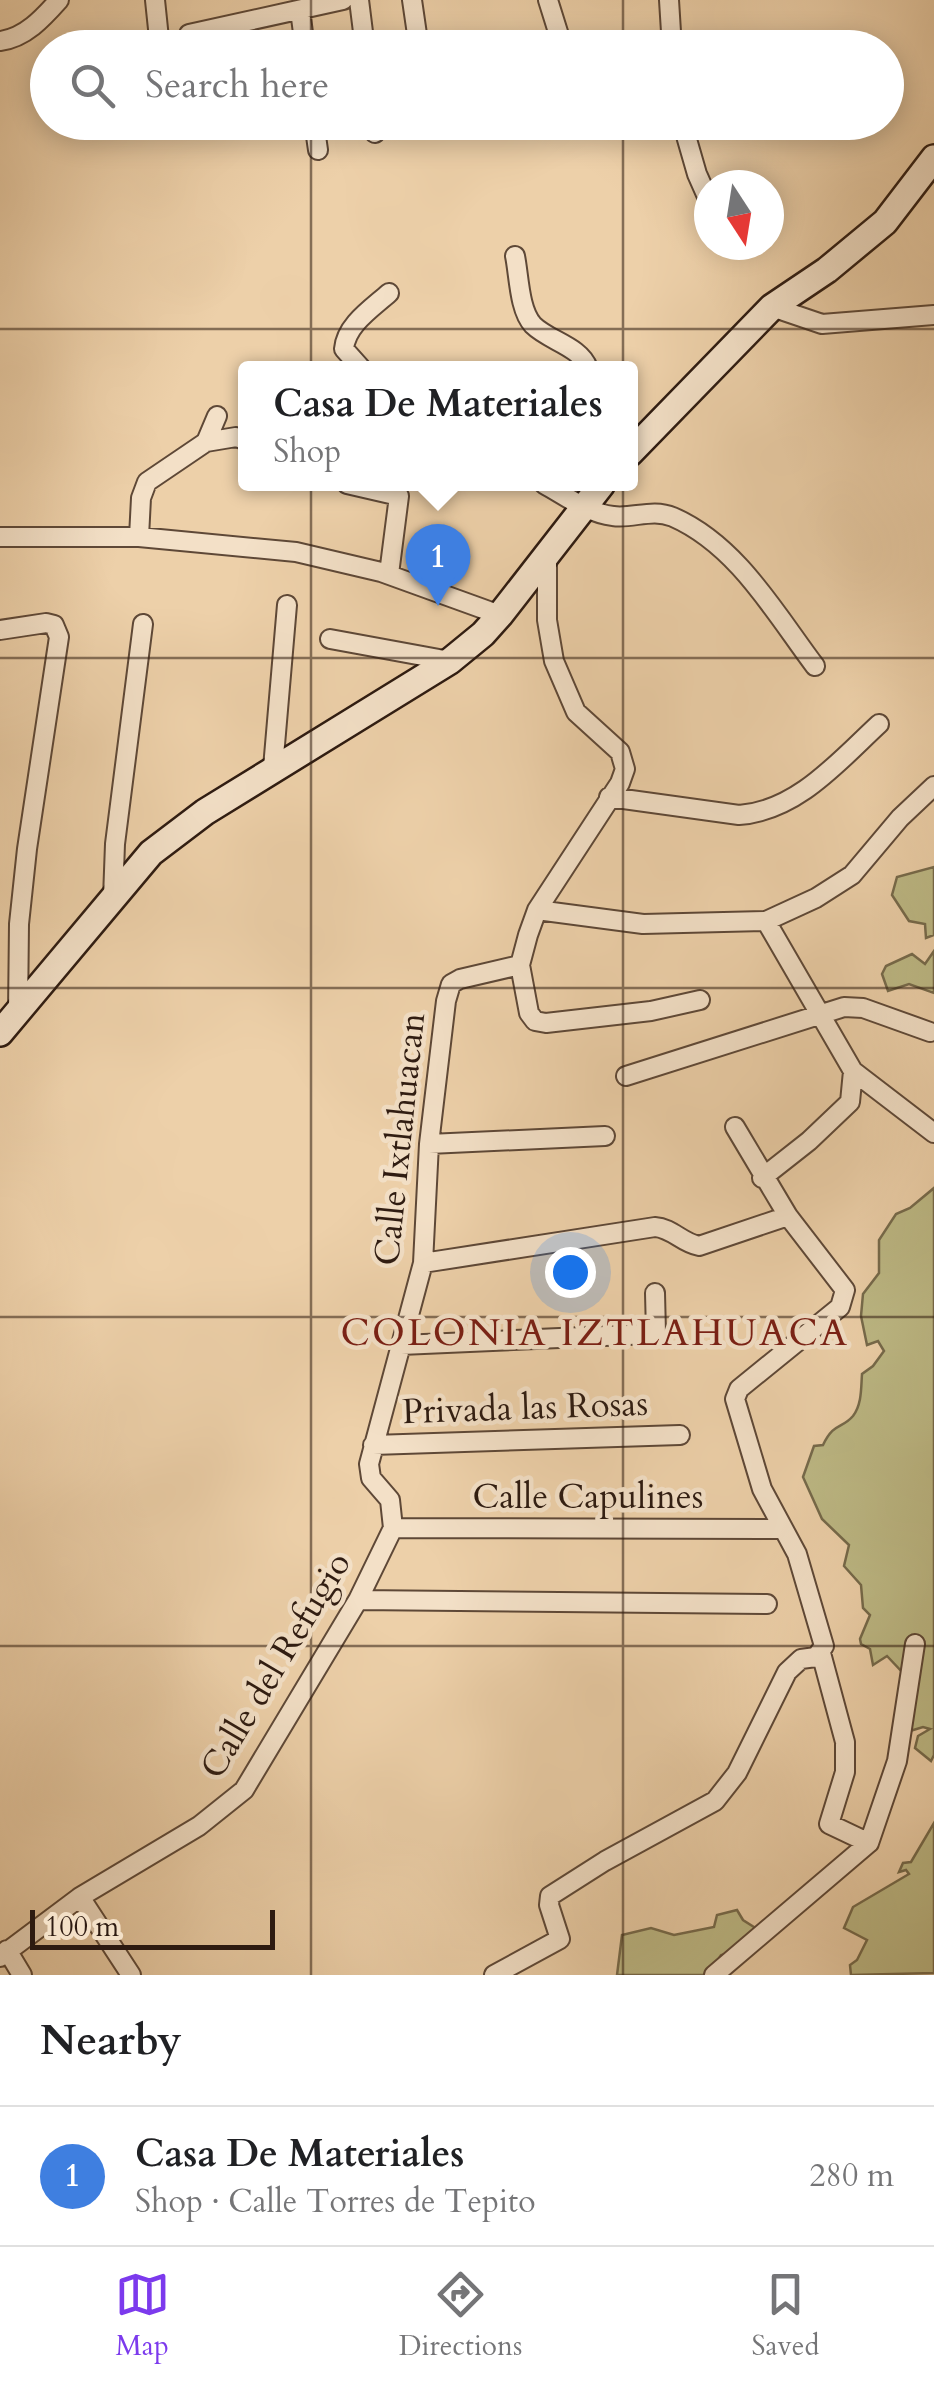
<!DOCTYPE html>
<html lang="en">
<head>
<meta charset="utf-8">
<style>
	body { margin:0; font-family:Cardo,serif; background:#f6f6f6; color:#202124 }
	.compass { position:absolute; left:694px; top:170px; width:90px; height:90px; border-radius:50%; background:#fff; box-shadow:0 5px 25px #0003; rotate:168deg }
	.scale { position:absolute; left:30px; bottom:25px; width:245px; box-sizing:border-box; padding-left:10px; border:5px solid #2e1b11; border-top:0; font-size:28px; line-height:35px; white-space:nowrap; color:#2e1b11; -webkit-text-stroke:8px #f3e0c7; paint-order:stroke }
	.you { position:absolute; left:570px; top:1272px; width:35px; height:35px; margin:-25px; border:8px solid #fff; border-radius:50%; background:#1a73e8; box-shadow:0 0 0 15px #1a73e833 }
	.badge { display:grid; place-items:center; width:65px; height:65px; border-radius:50%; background:#7c3aed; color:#fff; font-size:32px; font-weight:700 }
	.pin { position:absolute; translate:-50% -82px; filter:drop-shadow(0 2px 5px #0008) }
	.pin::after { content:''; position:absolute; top:52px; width:35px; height:30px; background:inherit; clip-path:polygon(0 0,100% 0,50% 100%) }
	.popup { position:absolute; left:238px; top:361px; width:400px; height:130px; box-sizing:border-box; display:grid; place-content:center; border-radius:10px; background:#fff; filter:drop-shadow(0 2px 8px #0005); font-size:32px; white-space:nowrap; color:#757577 }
	.popup b { font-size:38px; color:#202124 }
	.popup::after { content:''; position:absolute; left:50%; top:100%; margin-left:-20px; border:20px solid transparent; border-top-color:#fff }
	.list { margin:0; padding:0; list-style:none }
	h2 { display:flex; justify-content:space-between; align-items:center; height:130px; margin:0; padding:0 40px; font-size:42px }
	h2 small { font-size:32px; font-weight:400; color:#757577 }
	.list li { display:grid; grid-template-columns:65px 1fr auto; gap:30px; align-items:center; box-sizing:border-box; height:140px; padding:0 40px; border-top:2px solid #e0e0e0 }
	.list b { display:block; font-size:38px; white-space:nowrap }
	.list p { margin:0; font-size:32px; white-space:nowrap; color:#757577 }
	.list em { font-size:32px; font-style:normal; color:#757577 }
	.icon { flex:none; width:55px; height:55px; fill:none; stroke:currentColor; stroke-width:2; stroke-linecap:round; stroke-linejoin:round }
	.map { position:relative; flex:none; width:934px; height:1975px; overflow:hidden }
	.search { position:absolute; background:#fff; box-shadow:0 5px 25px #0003; left:30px; right:30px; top:30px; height:110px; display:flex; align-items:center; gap:25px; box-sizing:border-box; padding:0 35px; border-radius:55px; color:#757577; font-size:38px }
	.sheet { height:270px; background:#fff }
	nav { display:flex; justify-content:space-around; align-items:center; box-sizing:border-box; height:140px; border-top:2px solid #e0e0e0; background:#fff; font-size:28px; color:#757577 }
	nav a { display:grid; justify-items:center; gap:5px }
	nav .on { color:#7c3aed }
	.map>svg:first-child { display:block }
	.green { fill:#bdb985; stroke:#766a4b; stroke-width:2.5 }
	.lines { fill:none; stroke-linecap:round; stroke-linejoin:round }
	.street-casing { stroke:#5e4837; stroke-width:22 }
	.secondary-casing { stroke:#2e1b11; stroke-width:30 }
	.street { stroke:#f3e0c7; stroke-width:18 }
	.secondary { stroke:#f3e0c7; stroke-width:25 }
	.grid { fill:none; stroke:#2e1b11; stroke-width:2.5; stroke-opacity:0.55 }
	.labels { text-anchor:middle; stroke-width:9; stroke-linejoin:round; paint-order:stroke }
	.street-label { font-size:35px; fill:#2e1b11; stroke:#f3e0c7 }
	.neighbourhood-label { font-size:38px; letter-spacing:2.5px; fill:#7a1f14; stroke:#f3e0c7 }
</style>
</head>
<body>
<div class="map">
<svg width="934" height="1975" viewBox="0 0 934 1975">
	<rect width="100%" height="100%" fill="#edd0a9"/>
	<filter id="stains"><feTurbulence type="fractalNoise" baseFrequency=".002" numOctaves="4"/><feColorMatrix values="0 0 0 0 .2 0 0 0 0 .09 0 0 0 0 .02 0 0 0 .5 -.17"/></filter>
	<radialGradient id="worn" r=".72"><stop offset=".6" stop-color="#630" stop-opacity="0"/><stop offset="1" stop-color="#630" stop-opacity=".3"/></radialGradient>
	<path class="green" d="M 934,867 L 934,935 L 926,938 L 925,924 L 909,921 L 892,895 L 897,877 Z
		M 934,951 L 934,993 L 909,984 L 888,991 L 882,974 L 886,966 L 912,954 L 925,964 Z
		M 934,1188 L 934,1755 L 931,1761 L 915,1748 L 918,1736 L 930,1729 L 923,1727 L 910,1731 C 910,1711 919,1697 917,1676 L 905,1675 L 887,1656 L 873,1665 L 870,1649 L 861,1644 L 860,1639 L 870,1615 L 863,1608 L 861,1585 L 844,1566 L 849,1545 L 822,1519 L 803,1477 L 814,1446 L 823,1445 C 834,1422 842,1429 853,1416 C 862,1404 861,1388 862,1374 L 873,1366 L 884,1351 L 878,1341 L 867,1345 L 861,1316 L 863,1294 L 879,1273 L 879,1240 L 896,1214 L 910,1208 Z
		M 934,1823 L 934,1973 L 851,1975 L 850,1965 L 857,1960 L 867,1940 L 844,1928 L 853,1907 L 909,1874 L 906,1870 L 899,1872 L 903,1863 L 911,1862 Z
		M 737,1910 L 743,1920 L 765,1934 L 757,1947 L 721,1955 L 710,1972 L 727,1975 L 617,1975 L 622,1935 L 651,1928 L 674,1935 L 714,1927 L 717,1915 Z"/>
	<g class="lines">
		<defs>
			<path id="street" d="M 155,0 L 160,48
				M 359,0 L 365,48
				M 412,0 L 419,48
				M 548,0 L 563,48
				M 669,0 L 672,48
				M 300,10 L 305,48
				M 189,34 L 343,0
				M 0,41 C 25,38 43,18 59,0
				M 314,122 L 318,150
				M 373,122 L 375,133
				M 682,122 L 697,174 L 709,201
				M 515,256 C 519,275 519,310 533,325 C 549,341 580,346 588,368
				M 772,307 L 822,324 L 934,315
				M 361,368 L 344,349 C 346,325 371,309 389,293
				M 206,442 L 236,437 L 245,440
				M 347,484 L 399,496 L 389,574
				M 544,484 C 566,496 587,513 613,516 C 633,519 652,508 673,517 C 737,545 775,613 815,666
				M 0,537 L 139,537 L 296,552 L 381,572 L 500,615
				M 139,537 L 141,498 L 147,482 L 206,442 L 217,416
				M 547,553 L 547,620 L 554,661 L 576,712 L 620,752 L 625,769 L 620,783 L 537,910 L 528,935 L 520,965 L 529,1013 L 535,1021 L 546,1023 L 651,1011 L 700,1000
				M 0,630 L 46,623 L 54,625 L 59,637 L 27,849 L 19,924 L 18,1012
				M 330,639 L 450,661
				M 273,768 L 287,605
				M 609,797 L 739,815 C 797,811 839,761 879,724
				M 113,898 L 115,844 L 143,624
				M 537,910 L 643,924 L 766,921 L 816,898 L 852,875 L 900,818 L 934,786
				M 766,921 L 853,1071 L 934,1133
				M 626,1076 L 844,1007 L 863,1008 L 930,1032
				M 429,1144 L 605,1136
				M 762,1178 L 809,1141 L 850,1102 L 853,1071
				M 423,1263 L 655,1227 C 672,1228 682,1243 699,1246 L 788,1216
				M 401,1345 L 651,1334 L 656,1333 L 655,1293
				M 373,1445 L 680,1435
				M 393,1528 L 782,1529
				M 358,1600 L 767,1604
				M 869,1843 L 897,1761 L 915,1644
				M 80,1897 L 131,1975
				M 7,1950 L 22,1975
				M 0,1957 L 80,1897 L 199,1826 L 244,1790 L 358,1600 L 393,1528 L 390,1500 L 371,1478 L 369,1464 L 423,1263 L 429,1144 L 446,1001 L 451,984 L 460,979 L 520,965
				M 494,1975 L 560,1939 L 549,1905 L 550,1896 L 605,1861 L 715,1801 L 737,1773 L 787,1672 L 801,1659 L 816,1657 L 824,1646 L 797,1554 L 762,1489 L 735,1399 L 739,1389 L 840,1307 L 845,1290 L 788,1216 L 735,1127
				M 714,1975 L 869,1843 L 829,1824 L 845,1772 L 845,1742 L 821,1653"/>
			<path id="secondary" d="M 630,453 L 772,307 L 827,270 L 885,222 L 934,158
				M 0,1033 L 151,853 L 205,812 L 450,661 L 483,634 L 500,615 L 602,484"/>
		</defs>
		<use href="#street" class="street-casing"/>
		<use href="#secondary" class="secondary-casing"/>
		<use href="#street" class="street"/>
		<use href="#secondary" class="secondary"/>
	</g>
	<path class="grid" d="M 311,0 L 311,48M 623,0 L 623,48M 311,122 L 311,1975M 623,122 L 623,1975M 0,329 L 934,329M 0,658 L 934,658M 0,988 L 934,988M 0,1317 L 934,1317M 0,1646 L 934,1646"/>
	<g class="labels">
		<g class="street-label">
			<text transform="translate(399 1139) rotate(-84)" y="12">Calle Ixtlahuacan</text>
			<text transform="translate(525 1407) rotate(-2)" y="12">Privada las Rosas</text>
			<text x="588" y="1508">Calle Capulines</text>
			<text transform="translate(275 1665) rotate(-59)" y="12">Calle del Refugio</text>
		</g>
		<g class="neighbourhood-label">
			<text x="595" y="1345">COLONIA IZTLAHUACA</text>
		</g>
	</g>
	<rect width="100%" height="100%" filter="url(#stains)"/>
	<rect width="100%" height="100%" fill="url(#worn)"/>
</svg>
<svg class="compass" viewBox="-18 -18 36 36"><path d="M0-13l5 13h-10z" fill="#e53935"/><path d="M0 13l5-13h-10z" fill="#757577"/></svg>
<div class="scale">100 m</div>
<div class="you"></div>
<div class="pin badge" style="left:438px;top:606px;background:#3f7fe0">1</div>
<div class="popup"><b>Casa De Materiales</b>Shop</div>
<div class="search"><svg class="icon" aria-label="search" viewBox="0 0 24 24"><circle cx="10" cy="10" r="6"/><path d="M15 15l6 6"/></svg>Search here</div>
</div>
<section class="sheet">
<h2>Nearby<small></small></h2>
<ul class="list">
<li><span class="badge" style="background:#3f7fe0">1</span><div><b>Casa De Materiales</b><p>Shop · Calle Torres de Tepito</p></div><em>280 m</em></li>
</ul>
</section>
<nav>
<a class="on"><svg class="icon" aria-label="map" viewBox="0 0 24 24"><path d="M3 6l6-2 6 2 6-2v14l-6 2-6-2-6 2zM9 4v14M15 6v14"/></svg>Map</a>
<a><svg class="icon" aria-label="directions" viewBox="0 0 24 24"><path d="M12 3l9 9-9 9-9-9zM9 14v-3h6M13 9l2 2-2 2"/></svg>Directions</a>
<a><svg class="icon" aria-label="saved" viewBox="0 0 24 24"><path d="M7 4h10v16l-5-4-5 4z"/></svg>Saved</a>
</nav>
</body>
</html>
